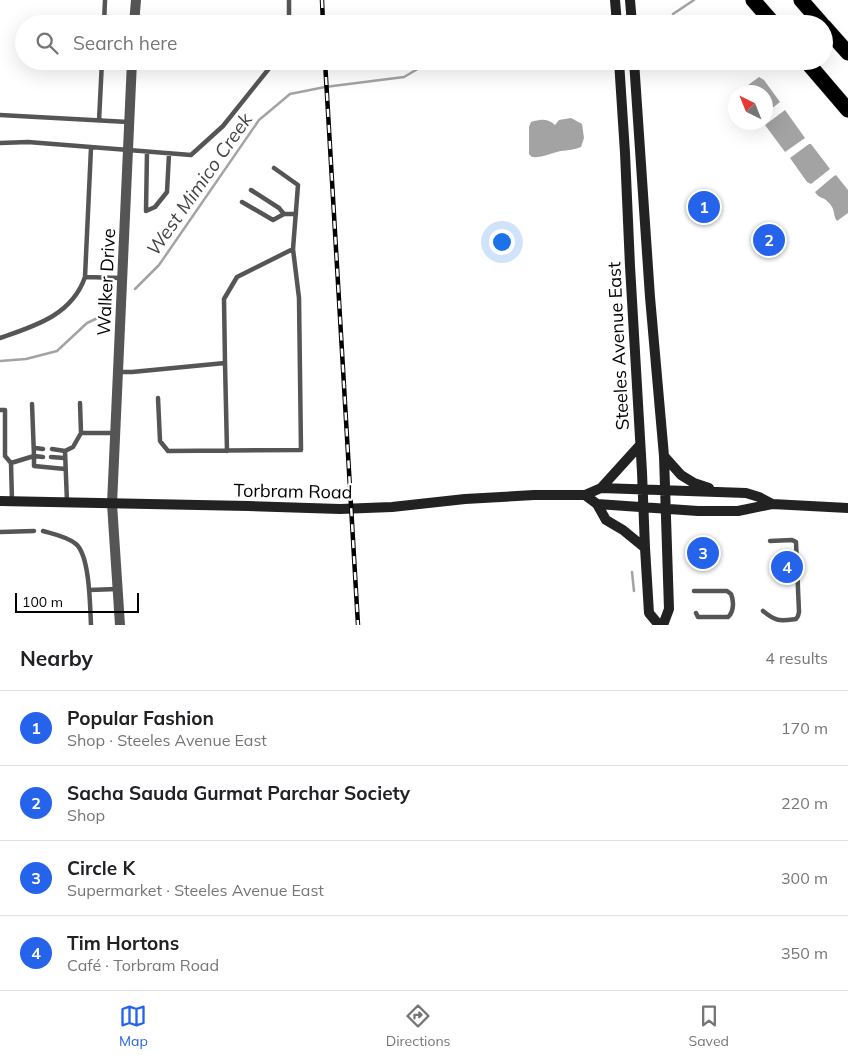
<!DOCTYPE html>
<meta charset="utf-8">
<style>
:root{--surface:#fff;--page:#f6f6f6;--text:#202124;--muted:#757577;--line:#e0e0e0;--accent:#2563eb}
body{margin:0;font-family:Mulish,sans-serif;background:var(--page);color:var(--text)}
.compass{position:absolute;left:728px;top:85px;width:45px;height:45px;border-radius:50%;background:var(--surface);box-shadow:0 5px 20px #0002;rotate:317deg}
.scale{position:absolute;left:15px;bottom:12px;width:124px;box-sizing:border-box;padding-left:5px;border:2px solid #000;border-top:0;font-size:14px;line-height:18px;white-space:nowrap;color:#000;-webkit-text-stroke:4px #fff;paint-order:stroke}
.you{position:absolute;left:501px;top:241px;width:18px;height:18px;margin:-12px;border:4px solid #fff;border-radius:50%;background:#1a73e8;box-shadow:0 0 0 8px #1a73e833}
.badge{display:grid;place-items:center;width:32px;height:32px;border-radius:50%;background:var(--accent);color:#fff;font-size:16px;font-weight:700}
.pin{position:absolute;translate:-50% -50%;border:2px solid #fff;box-shadow:0 1px 5px #0006}
.list{margin:0;padding:0;list-style:none}
h2{display:flex;justify-content:space-between;align-items:center;height:65px;margin:0;padding:0 20px;font-size:21px}
h2 small{font-size:16px;font-weight:400;color:var(--muted)}
.list li{display:grid;grid-template-columns:32px 1fr auto;gap:15px;align-items:center;box-sizing:border-box;height:75px;padding:0 20px;border-top:1px solid var(--line)}
.list b{display:block;font-size:19px;white-space:nowrap}
.list p{margin:0;font-size:16px;white-space:nowrap;color:var(--muted)}
.list em{font-size:16px;font-style:normal;color:var(--muted)}
.icon{flex:none;width:28px;height:28px;fill:none;stroke:currentColor;stroke-width:2;stroke-linecap:round;stroke-linejoin:round}
.map{position:relative;flex:none;width:848px;height:625px;overflow:hidden}
.search{position:absolute;background:var(--surface);box-shadow:0 5px 20px #0002;left:15px;right:15px;top:15px;height:55px;display:flex;align-items:center;gap:12px;box-sizing:border-box;padding:0 18px;border-radius:28px;color:var(--muted);font-size:19px}
.sheet{height:365px;background:var(--surface)}
nav{display:flex;justify-content:space-around;align-items:center;box-sizing:border-box;height:70px;border-top:1px solid var(--line);background:var(--surface);font-size:14px;color:var(--muted)}
nav a{display:grid;justify-items:center;gap:2px}
nav .on{color:var(--accent)}
.map>svg:first-child{display:block}
.water{fill:#a3a3a3}
.lines{fill:none;stroke-linecap:round;stroke-linejoin:round}
.stream{stroke:#a3a3a3;stroke-width:2.5}
.motorway-casing{stroke:#dbdbdb;stroke-width:16}
.service{stroke:#555;stroke-width:4.5}
.tertiary{stroke:#555;stroke-width:10}
.secondary{stroke:#222;stroke-width:10}
.motorway{stroke:#000;stroke-width:15}
.rail-casing{stroke:#000;stroke-width:4.5}
.rail{stroke:#fff;stroke-width:2.5;stroke-dasharray:8;stroke-linecap:butt}
.labels{text-anchor:middle;dominant-baseline:central;stroke-width:4.5;stroke-linejoin:round;paint-order:stroke}
.street-label{font-size:18px;fill:#000;stroke:#fff}
.water-label{font-size:19px;font-style:italic;fill:#444;stroke:#fff}
</style>
<div class="map">
<svg width="848" height="625" viewBox="0 0 848 625">
<rect width="100%" height="100%" fill="#fff"/>
<path class="water" d="M759 77 764 80 780 102 766 113V92H742L740 91Z
M785 110 805 138 785 152 765 125Z
M571 118 582 124 584 138 581 147C574 150 568 150 561 151 551 153 542 158 532 157L529 154V127L531 122C540 119 548 118 555 125L559 120Z
M809 144H811L830 169 811 184 807 182 790 158Z
M836 175 848 190V213L837 221C832 214 836 209 828 202 823 196 820 200 815 192L834 176Z"/>
<g class="lines">
<path class="stream" d="M673 14 694 0
M135 289 159 265 259 120 290 94 325 87 404 77 431 61
M0 361 26 359 57 351 87 323 104 315
M632 572 634 591"/>
<defs>
<path id="motorway" d="M753 0 774 24
M801 0 822 24
M824 26 848 53
M806 61 848 110"/>
</defs>
<use href="#motorway" class="motorway-casing"/>
<path class="service" d="M104 24 105 0
M289 24V0
M0 115 128 122
M99 121 102 61
M0 143 28 142 191 155 223 126 275 61
M147 152 146 211 155 207 167 192 169 154
M251 190 279 208 284 214
M242 202 273 220 284 214H296
M85 277 91 148
M0 338C35 326 72 315 85 277L121 278
M225 363 227 451
M118 372H132L225 363 224 299 237 277 293 249 298 185 274 168
M158 398 160 441 168 451 301 450 299 298 293 249
M80 403 81 433
M0 410H5V456L11 463 12 501
M35 448 43 449
M52 449 65 451
M43 457 34 456V466L65 469
M51 457 64 458
M11 463 34 456 32 404
M67 502 65 451 73 447 81 433H114
M43 531C54 534 68 537 76 544 90 556 90 607 91 625
M0 532 34 531
M89 590 117 589
M694 591H727L731 594C734 601 734 612 728 617H698L696 613
M763 611C776 622 780 621 796 619L798 616 799 612 796 542 792 540 770 541"/>
<path class="tertiary" d="M134 24 136 0
M120 625 112 504 132 61"/>
<path class="secondary" d="M615 0 617 24
M630 0 632 24
M619 61 625 153 630 266 642 472 645 548 649 613 659 625
M634 61 650 297 664 456 669 609 663 625
M664 456 681 475 694 483 709 488
M601 488 640 445
M585 495 597 504 698 511H738L772 504 848 508
M0 501 248 506 340 509 392 507 465 499 534 495H585L601 488 746 493 759 497 772 504
M597 504 606 520 623 530 645 548"/>
<use href="#motorway" class="motorway"/>
<defs>
<path id="rail" d="M322 0 323 24
M325 61 358 625"/>
</defs>
<use href="#rail" class="rail-casing"/>
<use href="#rail" class="rail"/>
</g>
<g class="labels">
<g class="street-label">
<text transform="translate(106 282) rotate(-87)">Walker Drive</text>
<text transform="translate(618 346) rotate(-93)">Steeles Avenue East</text>
<text transform="translate(293 491) rotate(1)">Torbram Road</text>
</g>
<g class="water-label">
<text transform="translate(199 184) rotate(-55)">West Mimico Creek</text>
</g>
</g>
</svg>
<svg class="compass" viewBox="-18 -18 36 36"><path d="M0-13l5 13h-10z" fill="#e53935"/><path d="M0 13l5-13h-10z" fill="#757577"/></svg>
<div class="scale">100 m</div>
<div class="you"></div>
<div class="pin badge" style="left:704px;top:207px">1</div>
<div class="pin badge" style="left:769px;top:240px">2</div>
<div class="pin badge" style="left:703px;top:553px">3</div>
<div class="pin badge" style="left:787px;top:567px">4</div>
<div class="search"><svg class="icon" aria-label="search" viewBox="0 0 24 24"><circle cx="10" cy="10" r="6"/><path d="M15 15l6 6"/></svg>Search here</div>
</div>
<section class="sheet">
<h2>Nearby<small>4 results</small></h2>
<ul class="list">
<li><span class="badge">1</span><div><b>Popular Fashion</b><p>Shop · Steeles Avenue East</p></div><em>170 m</em></li>
<li><span class="badge">2</span><div><b>Sacha Sauda Gurmat Parchar Society</b><p>Shop</p></div><em>220 m</em></li>
<li><span class="badge">3</span><div><b>Circle K</b><p>Supermarket · Steeles Avenue East</p></div><em>300 m</em></li>
<li><span class="badge">4</span><div><b>Tim Hortons</b><p>Café · Torbram Road</p></div><em>350 m</em></li>
</ul>
</section>
<nav>
<a class="on"><svg class="icon" aria-label="map" viewBox="0 0 24 24"><path d="M3 6l6-2 6 2 6-2v14l-6 2-6-2-6 2zM9 4v14M15 6v14"/></svg>Map</a>
<a><svg class="icon" aria-label="directions" viewBox="0 0 24 24"><path d="M12 3l9 9-9 9-9-9zM9 14v-3h6M13 9l2 2-2 2"/></svg>Directions</a>
<a><svg class="icon" aria-label="saved" viewBox="0 0 24 24"><path d="M7 4h10v16l-5-4-5 4z"/></svg>Saved</a>
</nav>
